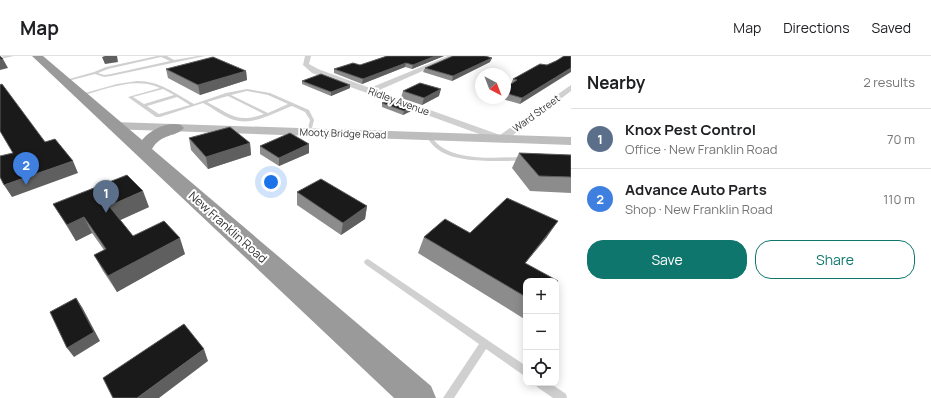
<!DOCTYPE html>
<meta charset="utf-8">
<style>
:root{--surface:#fff;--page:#f6f6f6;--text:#202124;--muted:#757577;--line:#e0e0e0;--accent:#0f766e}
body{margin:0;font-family:Manrope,sans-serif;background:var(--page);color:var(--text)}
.controls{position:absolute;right:12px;bottom:12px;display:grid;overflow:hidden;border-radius:8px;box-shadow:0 2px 10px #0003}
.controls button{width:36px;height:36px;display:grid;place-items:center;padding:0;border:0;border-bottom:1px solid var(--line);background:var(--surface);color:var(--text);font:20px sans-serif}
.compass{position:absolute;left:475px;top:12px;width:36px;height:36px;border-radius:50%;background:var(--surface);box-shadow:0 2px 10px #0003;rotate:138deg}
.you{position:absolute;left:271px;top:126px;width:14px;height:14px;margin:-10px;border:3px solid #fff;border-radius:50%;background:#1a73e8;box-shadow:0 0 0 6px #1a73e833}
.badge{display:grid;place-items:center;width:26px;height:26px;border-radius:50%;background:var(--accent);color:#fff;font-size:13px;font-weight:700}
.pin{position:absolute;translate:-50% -33px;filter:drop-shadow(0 1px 2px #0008)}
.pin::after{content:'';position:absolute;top:21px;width:14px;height:12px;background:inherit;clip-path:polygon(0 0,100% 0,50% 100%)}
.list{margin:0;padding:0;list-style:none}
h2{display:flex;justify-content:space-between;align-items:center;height:52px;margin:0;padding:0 16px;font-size:17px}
h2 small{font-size:13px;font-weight:400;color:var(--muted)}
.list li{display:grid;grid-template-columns:26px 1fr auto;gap:12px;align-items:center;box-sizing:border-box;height:60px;padding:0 16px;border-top:1px solid var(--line)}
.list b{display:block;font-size:15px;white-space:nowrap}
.list p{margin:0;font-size:13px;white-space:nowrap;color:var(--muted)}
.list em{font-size:13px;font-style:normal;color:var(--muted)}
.actions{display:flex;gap:8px;padding:12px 16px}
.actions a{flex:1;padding:9px 0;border:1px solid var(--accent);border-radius:16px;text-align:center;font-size:14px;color:var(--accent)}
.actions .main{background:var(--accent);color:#fff}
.icon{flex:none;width:22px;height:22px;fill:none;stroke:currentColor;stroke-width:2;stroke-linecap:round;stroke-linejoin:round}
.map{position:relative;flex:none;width:571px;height:342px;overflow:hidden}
header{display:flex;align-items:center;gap:24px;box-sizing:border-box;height:56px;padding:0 20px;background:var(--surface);border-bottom:1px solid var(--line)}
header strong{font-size:19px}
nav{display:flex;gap:22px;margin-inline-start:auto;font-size:14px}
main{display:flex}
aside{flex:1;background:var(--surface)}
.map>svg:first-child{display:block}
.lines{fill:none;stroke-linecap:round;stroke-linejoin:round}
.lane{fill:#d0d0d0;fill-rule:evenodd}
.street{fill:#d0d0d0;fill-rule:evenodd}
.secondary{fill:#bdbdbd;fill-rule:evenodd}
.highway{fill:#9a9a9a;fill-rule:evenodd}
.wall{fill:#8c8c8c}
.shaded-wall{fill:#5f5f5f}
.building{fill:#1a1a1a;stroke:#5f5f5f}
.labels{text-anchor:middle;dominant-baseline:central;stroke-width:4;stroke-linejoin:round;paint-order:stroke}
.far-street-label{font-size:10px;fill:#333;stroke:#fff}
.street-label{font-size:12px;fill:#333;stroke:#fff}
</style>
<header>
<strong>Map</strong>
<nav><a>Map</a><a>Directions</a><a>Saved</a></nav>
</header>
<main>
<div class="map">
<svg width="571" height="342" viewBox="0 0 571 342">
<rect width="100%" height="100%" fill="#fff"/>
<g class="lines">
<path class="lane" d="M6 0H14L0 3V1Z
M157 0H167L174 4 198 0H205L111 20 104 21 95 18 64 26 62 25 94 16 106 11ZM161 1 170 5 111 18 104 19 98 17 108 13Z
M137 25C160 25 174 37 194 48L226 37 247 33 270 37 309 54 314 64 311 76 309 77 307 76 310 64 305 56 292 50C273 57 252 71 231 63 221 59 213 52 203 47L160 61H156L128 41 160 32C134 20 105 34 80 40L78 39 117 28ZM163 33 174 39 144 48 133 41ZM247 35 268 39 288 48 268 57 231 39ZM228 40 264 58C237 68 230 58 207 46ZM177 41 190 49 159 58 147 50Z
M426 79H430C433 83 436 87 440 90 462 106 499 101 525 101L528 103 525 105C500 104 456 109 436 92 432 89 429 84 426 80Z
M368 203 526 310V321L486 293 454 342H443L479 288 365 208 364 206 365 204Z
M536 327H550L566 338 567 342H553L537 331Z"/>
<path class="street" d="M305 0H311L309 8 318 13 370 32 448 0H457L377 35 500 79 571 29V35L505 85 501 86 312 17 303 9Z"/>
<path class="secondary" d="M114 66 571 81V89L109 73 107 70 109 67Z"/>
<path class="highway" d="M32 0H43L142 84C150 74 168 65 181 69L184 72C177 81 161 77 152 93L431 330 436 342H394Z"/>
</g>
<path class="wall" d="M444 0 412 13 405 11 362 28 334 17V13L360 9Z
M556 5 520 48 499 42H505V32L511 28 513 23Z
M490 6 452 25 423 16 425 12Z
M166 13 246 15 247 24 200 39 168 22Z
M302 25 350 29V32L331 40 302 28Z
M403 35 439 40 422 49 401 42Z
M382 47 411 55 403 59 382 51Z
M189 82 250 87 251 99 208 113 191 94Z
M309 88V97L279 110 260 98V90Z
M519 97 571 99V137L530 135 512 112Z
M297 136 367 150 365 163 341 179 297 149Z
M53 148 149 151 120 164 133 180 185 198 117 236 103 215 94 199 104 194 92 177 76 185Z
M470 177 547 181 525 207 526 264 418 197 424 181Z"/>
<path class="shaded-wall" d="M105 0H117L118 6 105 8 102 1Z
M435 0H444L412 13 413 9Z
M492 2 490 6 452 25 453 20Z
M3 3 8 12 0 14V4Z
M406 7 405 11 362 28 363 23Z
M571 12V16L520 48 522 42Z
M246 15 247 24 200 39 198 29Z
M350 29V32L331 40V36Z
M441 33 439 40 422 49 424 42Z
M412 51 411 55 403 59 404 55Z
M250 87 251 99 208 113 206 101Z
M309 88V97L279 110V102Z
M73 105 78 117 12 141 4 129Z
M143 135 149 151 116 166 109 150Z
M367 150 365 163 341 179 343 167Z
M84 161 92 177 76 185 67 169Z
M558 165 547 181 513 222 525 207Z
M180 182 185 198 117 236 108 220Z
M76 242 82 251 100 285 74 301 67 292Z
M204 293 208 305 159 342H137Z"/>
<path class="building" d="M0 0 3 3 0 4Z
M387 0H435L413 9 406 7 363 23 334 13 353 7 360 9Z
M453 0H485L492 2 453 20 425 12Z
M564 0H571V12L522 42 505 37V32L517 24 513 23 540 8 547 9 556 5Z
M213 1 246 15 198 29 166 13Z
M321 18 350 29 331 36 302 25Z
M420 27 441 33 424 42 403 35Z
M0 28V29L2 28 45 86 55 83 73 105 4 129 0 121V100L13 97 0 75Z
M391 43 412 51 404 55 382 47Z
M230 71 250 87 206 101 189 82Z
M290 77 309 88 279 102 260 90Z
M519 97 571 99V121L539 120Z
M127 119 143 135 109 150 133 180 164 165 180 182 108 220 94 199 106 193 84 161 67 169 53 148Z
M321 123 367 150 343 167 297 136Z
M507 142 558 165 525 207 558 225 556 227V225H526V241L424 181 445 163 470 177Z
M76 242 94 276 67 292 50 256Z
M184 268 204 293 137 342H113L103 322Z"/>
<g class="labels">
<g class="far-street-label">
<text transform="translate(399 45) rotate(20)">Ridley Avenue</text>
<text transform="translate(536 57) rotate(-36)">Ward Street</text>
<text transform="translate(343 77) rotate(2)">Mooty Bridge Road</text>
</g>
<g class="street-label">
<text transform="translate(228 171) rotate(42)">New Franklin Road</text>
</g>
</g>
</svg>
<div class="controls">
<button>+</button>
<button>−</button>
<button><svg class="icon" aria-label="locate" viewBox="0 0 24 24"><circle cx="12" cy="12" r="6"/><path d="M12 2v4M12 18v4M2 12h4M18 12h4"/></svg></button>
</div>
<svg class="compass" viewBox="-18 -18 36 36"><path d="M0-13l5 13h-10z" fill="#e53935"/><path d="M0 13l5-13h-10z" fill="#757577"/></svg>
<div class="you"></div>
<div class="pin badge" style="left:106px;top:157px;background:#5c6f8a">1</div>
<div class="pin badge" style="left:26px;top:129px;background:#3f7fe0">2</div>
</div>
<aside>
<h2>Nearby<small>2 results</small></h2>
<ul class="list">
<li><span class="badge" style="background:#5c6f8a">1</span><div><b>Knox Pest Control</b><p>Office · New Franklin Road</p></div><em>70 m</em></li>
<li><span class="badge" style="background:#3f7fe0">2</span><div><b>Advance Auto Parts</b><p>Shop · New Franklin Road</p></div><em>110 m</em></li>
</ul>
<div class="actions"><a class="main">Save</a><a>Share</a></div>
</aside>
</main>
